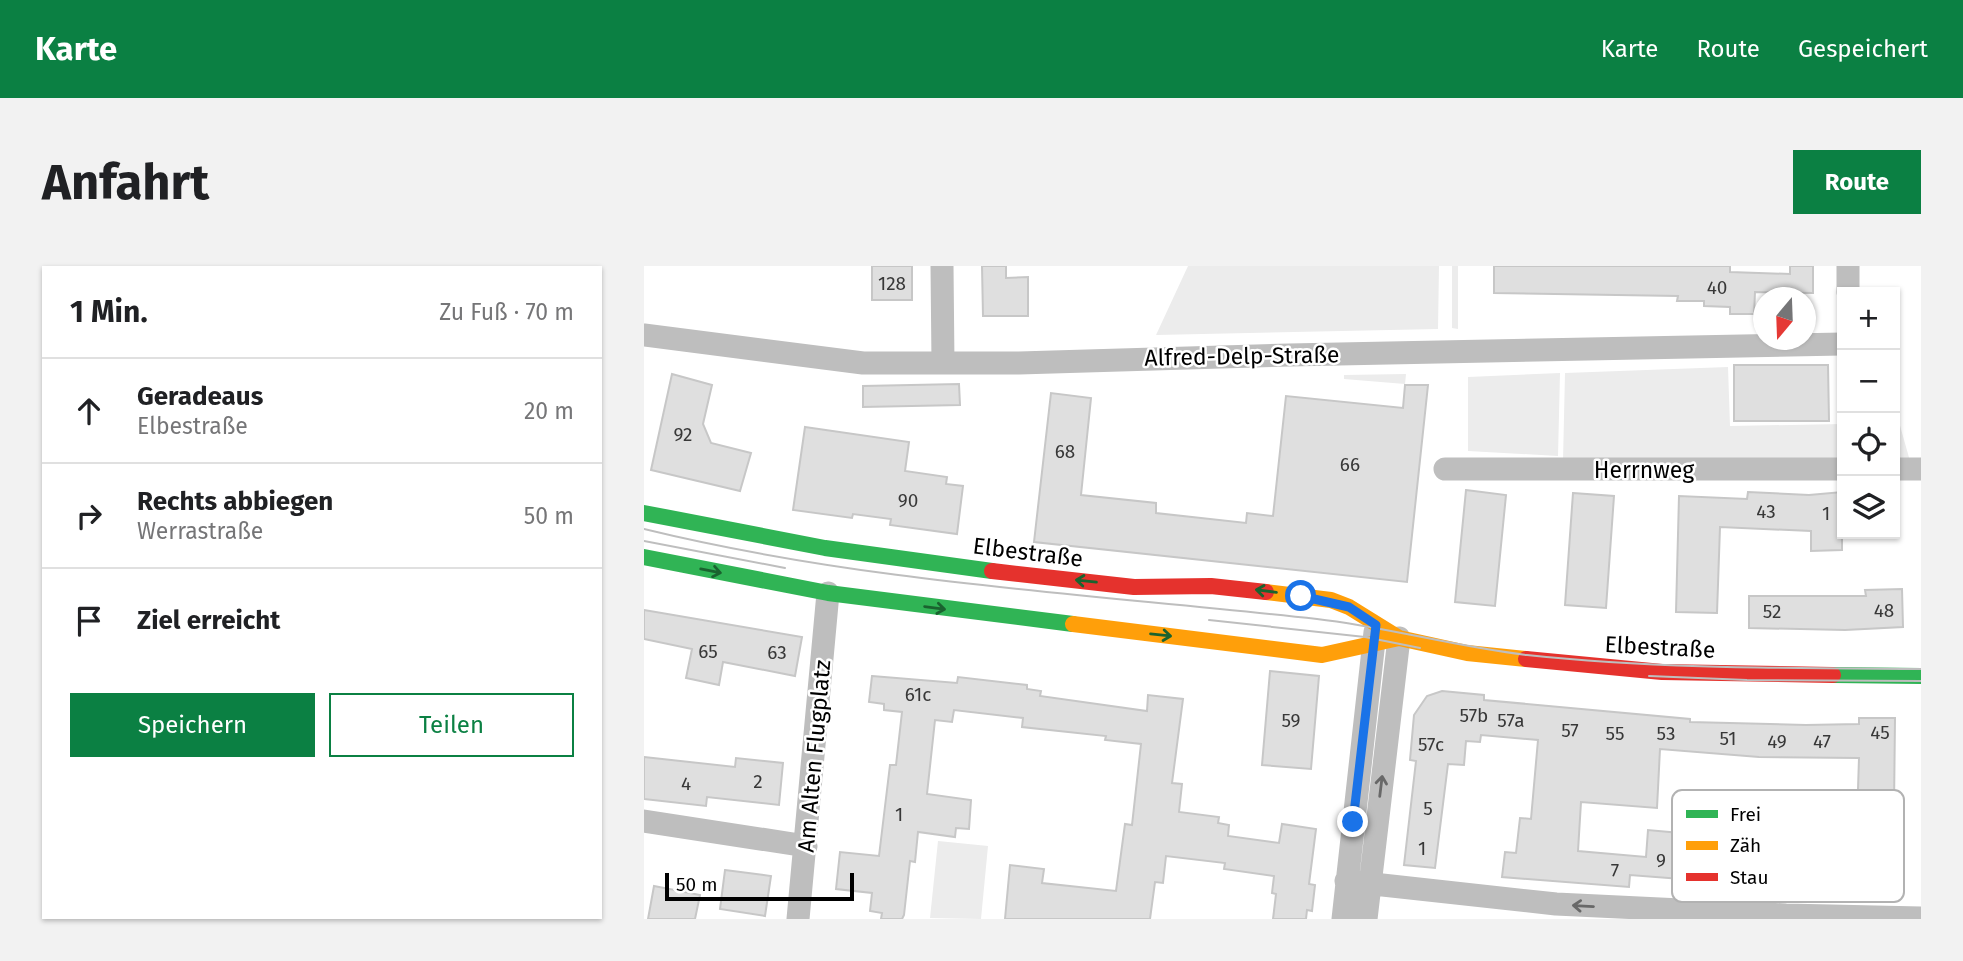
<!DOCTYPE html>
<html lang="de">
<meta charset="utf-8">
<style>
:root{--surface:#fff;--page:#f2f2f2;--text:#202124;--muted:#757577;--line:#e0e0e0;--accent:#0b8043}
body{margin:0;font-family:"Fira Sans",sans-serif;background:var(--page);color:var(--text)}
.controls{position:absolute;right:21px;top:21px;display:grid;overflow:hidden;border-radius:0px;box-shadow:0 2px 5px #0004}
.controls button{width:63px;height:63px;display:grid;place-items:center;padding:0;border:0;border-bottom:2px solid var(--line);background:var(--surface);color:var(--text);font:35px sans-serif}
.compass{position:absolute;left:1109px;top:21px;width:63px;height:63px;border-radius:50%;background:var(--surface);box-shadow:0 2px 5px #0004;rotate:199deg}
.scale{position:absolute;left:21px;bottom:18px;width:189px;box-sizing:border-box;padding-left:7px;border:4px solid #000;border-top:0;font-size:19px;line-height:24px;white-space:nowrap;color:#000;-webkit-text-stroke:5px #fff;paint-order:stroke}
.stop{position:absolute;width:21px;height:21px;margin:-16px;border:5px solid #1a73e8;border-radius:50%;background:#fff}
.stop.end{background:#1a73e8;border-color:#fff;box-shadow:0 2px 7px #0008}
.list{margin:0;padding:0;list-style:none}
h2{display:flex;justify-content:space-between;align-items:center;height:91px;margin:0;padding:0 28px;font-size:30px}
h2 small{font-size:23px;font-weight:400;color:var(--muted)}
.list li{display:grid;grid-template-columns:46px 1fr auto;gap:21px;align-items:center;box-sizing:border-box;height:105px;padding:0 28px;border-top:2px solid var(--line)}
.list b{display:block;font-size:26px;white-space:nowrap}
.list p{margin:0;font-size:23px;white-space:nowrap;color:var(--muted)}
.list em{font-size:23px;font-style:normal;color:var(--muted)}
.actions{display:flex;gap:14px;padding:21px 28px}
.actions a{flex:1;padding:16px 0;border:2px solid var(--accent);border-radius:0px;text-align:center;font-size:24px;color:var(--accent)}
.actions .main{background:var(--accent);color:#fff}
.icon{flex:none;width:38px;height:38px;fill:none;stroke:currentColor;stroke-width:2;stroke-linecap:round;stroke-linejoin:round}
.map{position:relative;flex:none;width:1277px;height:653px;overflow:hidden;border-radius:0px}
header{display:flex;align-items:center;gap:42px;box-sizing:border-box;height:98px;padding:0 35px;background:var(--accent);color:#fff}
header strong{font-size:33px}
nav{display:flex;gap:38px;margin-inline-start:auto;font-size:24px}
.intro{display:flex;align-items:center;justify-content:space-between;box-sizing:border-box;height:168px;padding:0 42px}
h1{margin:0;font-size:49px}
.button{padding:18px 32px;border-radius:0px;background:var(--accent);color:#fff;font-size:24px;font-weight:700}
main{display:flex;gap:42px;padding:0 42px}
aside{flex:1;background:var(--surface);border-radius:0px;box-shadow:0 2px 5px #0004}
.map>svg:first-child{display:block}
.green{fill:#ececec}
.building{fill:#dfdfdf;stroke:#c7c7c7;stroke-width:2}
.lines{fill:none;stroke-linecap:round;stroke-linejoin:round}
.street{stroke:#bebebe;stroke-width:23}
.fast{stroke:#30b455;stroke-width:16}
.slow{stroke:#ff9f0a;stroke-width:16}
.jam{stroke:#e5322d;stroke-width:16}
.tram{stroke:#bebebe;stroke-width:2}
.oneway{stroke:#1a632f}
.oneway2{stroke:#686868}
.route{stroke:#1a73e8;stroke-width:9}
.labels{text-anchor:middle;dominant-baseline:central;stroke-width:5;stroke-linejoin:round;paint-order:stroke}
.number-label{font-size:19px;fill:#383838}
.street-label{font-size:23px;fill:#000;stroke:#fff}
.key{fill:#fff;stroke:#b2b2b2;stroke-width:2}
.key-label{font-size:19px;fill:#000}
</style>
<header>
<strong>Karte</strong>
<nav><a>Karte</a><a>Route</a><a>Gespeichert</a></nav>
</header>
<div class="intro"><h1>Anfahrt</h1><a class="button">Route</a></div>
<main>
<aside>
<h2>1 Min.<small>Zu Fuß · 70 m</small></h2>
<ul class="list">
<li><svg class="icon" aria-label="ahead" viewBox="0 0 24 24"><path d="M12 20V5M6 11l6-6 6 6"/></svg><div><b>Geradeaus</b><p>Elbestraße</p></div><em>20 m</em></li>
<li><svg class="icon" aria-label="right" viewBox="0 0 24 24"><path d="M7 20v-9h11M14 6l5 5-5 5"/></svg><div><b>Rechts abbiegen</b><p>Werrastraße</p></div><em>50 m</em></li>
<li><svg class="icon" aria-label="arrive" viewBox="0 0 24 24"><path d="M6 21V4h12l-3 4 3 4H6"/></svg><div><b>Ziel erreicht</b></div></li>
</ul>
<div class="actions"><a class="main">Speichern</a><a>Teilen</a></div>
</aside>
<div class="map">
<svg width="1277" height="653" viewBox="0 0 1277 653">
<rect width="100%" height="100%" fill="#fff"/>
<path class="green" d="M544 0H795L794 63 512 69Z
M808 0H814V63L808 62Z
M1084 101 1086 160 1198 158V195H919L921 107Z
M916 107 914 190 824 185V111Z
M762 108 761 118 700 113V109Z
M1251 156H1255L1266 195H1251Z
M294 575 344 580 337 653 286 652Z"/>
<path class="building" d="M228 0H268V34H228Z
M338 0H362V12L384 11V50H339Z
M850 0H1086V6L1146 8V0H1169V27L1111 26 1110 48H1086V41L1060 40V35H1033L1034 30 850 27Z
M1090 99H1184L1185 155H1090Z
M28 108 68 119 59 158 67 177 107 187 96 225 7 204Z
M315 118 316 139 219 141V120Z
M761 119H784L763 316 390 276 407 127 447 132 437 229 512 237V247L602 257 603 247 629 250 642 130 759 142Z
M161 161 265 176 261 205 303 211 302 218 319 220 313 268 246 259 247 253 209 248 208 252 149 244Z
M822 224 862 229 851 340 811 336Z
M1104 226 1165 229 1198 226V284L1167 285V265L1076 261 1073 347 1032 346 1035 230 1103 233Z
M929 227 970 230 962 342 921 339Z
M1258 323 1259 361 1201 364 1105 362V330H1222L1221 324Z
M0 344 158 371 151 410 79 396 75 419 42 412 48 383 0 373Z
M626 405 675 410 667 503 618 499Z
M228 410 313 417 314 411 383 419V423L397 425 396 430 503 445 504 429 539 433 528 517 538 518 535 546 575 551 574 557 585 559 584 570 635 577 638 558 672 563 665 618 671 619 668 645 663 644 662 653H629L632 628 628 627 630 610 580 603 581 597 522 590 519 617 511 616 506 653H361L366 599 400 603 398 617 472 625 481 558 488 559 497 478 461 474 462 470 378 461 379 452 310 444 308 456 291 454 283 528 327 534 325 563 312 562 311 571 274 566 271 596 266 595 260 649 258 653H237L238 647 226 645 228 627 192 623 196 586 235 590 246 499H252L258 446 240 444V438L225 436Z
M798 425 840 429V434L1046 453V456L1162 459 1215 458V452H1251L1249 631 1203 630V598H1216L1218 554H1213L1215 492 1115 491 1016 483 1013 542 937 536 934 585 1002 591 1004 564 1036 567 1034 584 1110 585 1111 551 1133 552 1131 587H1140L1139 601H1153L1152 629 1063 626V615L986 609 985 621 858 611 861 586 872 587 876 552 887 553 894 474 837 469 836 476 822 475 820 499 804 498 791 602 760 599 772 495 766 494 770 449 783 430Z
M0 491 91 501 92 492 139 497 135 539 63 531 62 540 0 533Z
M81 604 127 610 121 650 76 643Z
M10 620 56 629 51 653H4Z"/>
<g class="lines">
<path class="street" d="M298 0 299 97
M1204 0V26
M0 69 219 97H375L645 89 1198 78
M801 203H1198
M1251 203H1277
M0 555 162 580
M702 615 912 638 1142 649 1277 652
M154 653 184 327
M699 653 731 366
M722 653 755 372"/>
<path class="fast" d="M0 247 181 282 348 305
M0 291 184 327 429 358
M1189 409 1277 410"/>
<path class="slow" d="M622 326 687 334 705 341 755 372 823 387 882 393
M429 358 678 389 755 372"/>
<path class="jam" d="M348 305 490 321 567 320 622 326
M882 393 1018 406 1189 409"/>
<path class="tram" d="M0 263C221 317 448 328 673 353 743 361 812 381 883 389 1014 403 1145 402 1277 403
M0 275 141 302
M565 354 721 371 776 382
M1005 410 1103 414 1277 415"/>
</g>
<defs><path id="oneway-shaft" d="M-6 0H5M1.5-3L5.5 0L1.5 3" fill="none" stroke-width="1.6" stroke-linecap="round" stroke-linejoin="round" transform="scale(1.75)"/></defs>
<g class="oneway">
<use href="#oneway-shaft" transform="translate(67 305) rotate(11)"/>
<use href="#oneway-shaft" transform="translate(442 315) rotate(-174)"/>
<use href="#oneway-shaft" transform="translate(622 325) rotate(-173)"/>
<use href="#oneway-shaft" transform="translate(291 342) rotate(8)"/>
<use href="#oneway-shaft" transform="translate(517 369) rotate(6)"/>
</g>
<g class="oneway2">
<use href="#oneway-shaft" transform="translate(737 520) rotate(-83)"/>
<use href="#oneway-shaft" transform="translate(939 640) rotate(-177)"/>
</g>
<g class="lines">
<path class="route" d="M657 330 705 341 732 359 709 556"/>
</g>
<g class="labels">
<g class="number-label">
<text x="248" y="17">128</text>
<text x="1073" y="21">40</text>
<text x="39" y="168">92</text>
<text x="421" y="185">68</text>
<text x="706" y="198">66</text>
<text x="264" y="234">90</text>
<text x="1122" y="245">43</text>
<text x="1182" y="247">1</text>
<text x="1240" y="344">48</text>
<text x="1128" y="345">52</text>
<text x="64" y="385">65</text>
<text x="133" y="386">63</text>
<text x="274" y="428">61c</text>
<text x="830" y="449">57b</text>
<text x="647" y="454">59</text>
<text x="867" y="454">57a</text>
<text x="926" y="464">57</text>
<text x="1236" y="466">45</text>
<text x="971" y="467">55</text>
<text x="1022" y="467">53</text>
<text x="1084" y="472">51</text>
<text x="1133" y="475">49</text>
<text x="1178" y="475">47</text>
<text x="787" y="478">57c</text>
<text x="114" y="515">2</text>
<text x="42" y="517">4</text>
<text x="784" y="542">5</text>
<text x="255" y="548">1</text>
<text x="778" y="582">1</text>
<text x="1017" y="594">9</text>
<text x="971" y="604">7</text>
</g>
<g class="street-label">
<text transform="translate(598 90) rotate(-1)">Alfred-Delp-Straße</text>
<text x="1000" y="204">Herrnweg</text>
<text transform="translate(384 286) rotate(7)">Elbestraße</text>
<text transform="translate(1016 381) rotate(3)">Elbestraße</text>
<text transform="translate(170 490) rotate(-85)">Am Alten Flugplatz</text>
</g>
</g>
<rect x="1028" y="524" width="232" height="112" rx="10" class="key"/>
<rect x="1042" y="544" width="32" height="8" fill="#30b455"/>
<rect x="1042" y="575" width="32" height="9" fill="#ff9f0a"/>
<rect x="1042" y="607" width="32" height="8" fill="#e5322d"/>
<g class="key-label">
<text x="1086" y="555">Frei</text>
<text x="1086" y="586">Zäh</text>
<text x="1086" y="618">Stau</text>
</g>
</svg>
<div class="controls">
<button>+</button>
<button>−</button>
<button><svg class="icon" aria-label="locate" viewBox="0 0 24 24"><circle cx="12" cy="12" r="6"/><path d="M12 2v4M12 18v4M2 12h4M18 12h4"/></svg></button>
<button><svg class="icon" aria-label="layers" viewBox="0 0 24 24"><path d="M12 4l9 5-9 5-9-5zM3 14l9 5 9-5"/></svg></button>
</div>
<svg class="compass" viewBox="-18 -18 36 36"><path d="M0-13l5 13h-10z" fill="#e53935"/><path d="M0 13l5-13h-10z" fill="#757577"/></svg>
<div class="scale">50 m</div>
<div class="stop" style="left:657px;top:330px"></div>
<div class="stop end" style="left:709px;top:556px"></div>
</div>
</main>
